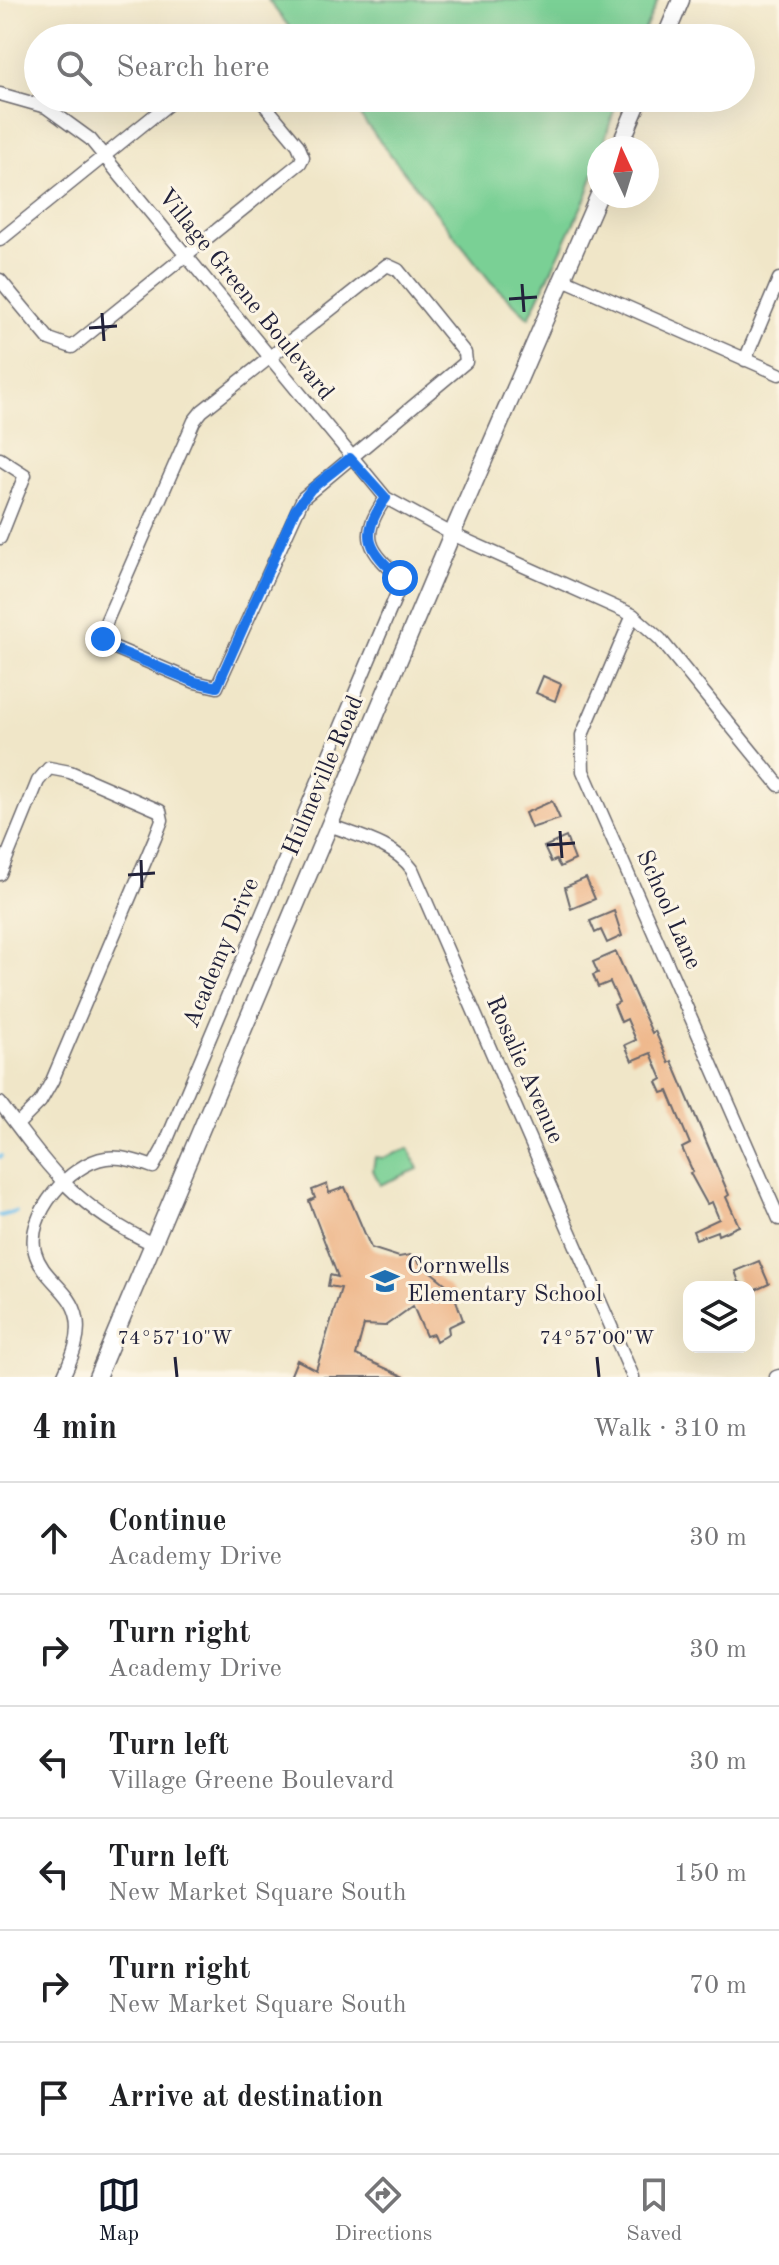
<!DOCTYPE html>
<meta charset="utf-8">
<style>
:root{--surface:#fff;--page:#f6f6f6;--text:#202124;--muted:#757577;--line:#e0e0e0;--accent:#111827}
body{margin:0;font-family:"Old Standard TT",serif;background:var(--page);color:var(--text)}
.controls{position:absolute;right:24px;bottom:24px;display:grid;overflow:hidden;border-radius:16px;box-shadow:0 8px 32px #0002}
.controls button{width:72px;height:72px;display:grid;place-items:center;padding:0;border:0;border-bottom:2px solid var(--line);background:var(--surface);color:var(--text);font:40px sans-serif}
.compass{position:absolute;left:587px;top:136px;width:72px;height:72px;border-radius:50%;background:var(--surface);box-shadow:0 8px 32px #0002;rotate:356deg}
.stop{position:absolute;width:24px;height:24px;margin:-18px;border:6px solid #1a73e8;border-radius:50%;background:#fff}
.stop.end{background:#1a73e8;border-color:#fff;box-shadow:0 2px 8px #0008}
.list{margin:0;padding:0;list-style:none}
h2{display:flex;justify-content:space-between;align-items:center;height:104px;margin:0;padding:0 32px;font-size:34px}
h2 small{font-size:26px;font-weight:400;color:var(--muted)}
.list li{display:grid;grid-template-columns:52px 1fr auto;gap:24px;align-items:center;box-sizing:border-box;height:112px;padding:0 32px;border-top:2px solid var(--line)}
.list b{display:block;font-size:30px;white-space:nowrap}
.list p{margin:0;font-size:26px;white-space:nowrap;color:var(--muted)}
.list em{font-size:26px;font-style:normal;color:var(--muted)}
.icon{flex:none;width:44px;height:44px;fill:none;stroke:currentColor;stroke-width:2;stroke-linecap:round;stroke-linejoin:round}
.map{position:relative;flex:none;width:779px;height:1377px;overflow:hidden}
.search{position:absolute;background:var(--surface);box-shadow:0 8px 32px #0002;left:24px;right:24px;top:24px;height:88px;display:flex;align-items:center;gap:20px;box-sizing:border-box;padding:0 28px;border-radius:44px;color:var(--muted);font-size:30px}
.sheet{height:776px;background:var(--surface)}
nav{display:flex;justify-content:space-around;align-items:center;box-sizing:border-box;height:112px;border-top:2px solid var(--line);background:var(--surface);font-size:22px;color:var(--muted)}
nav a{display:grid;justify-items:center;gap:4px}
nav .on{color:var(--accent)}
.map>svg:first-child{display:block}
.green{fill:#7ad095;stroke:#4e7968;stroke-width:2}
.lines{fill:none;stroke-linecap:round;stroke-linejoin:round}
.stream{stroke:#73c1ed;stroke-width:4}
.building{fill:#eeb689}
.minor-casing{stroke:#6a676c;stroke-width:15}
.secondary-casing{stroke:#6a676c;stroke-width:19}
.minor{stroke:#fff;stroke-width:12}
.secondary{stroke:#fff;stroke-width:16}
.route{stroke:#1a73e8;stroke-width:10}
.ticks{fill:none;stroke:#22223b;stroke-width:3}
.labels{text-anchor:middle;dominant-baseline:central;stroke-width:6;stroke-linejoin:round;paint-order:stroke}
.street-label{font-size:24px;fill:#22223b;stroke:#fcf5e5}
.poi-label{font-size:24px;fill:#22223b;stroke:#fcf5e5;text-anchor:start}
.ticks-label{font-size:20px;text-anchor:middle;fill:#22223b;stroke:#fcf5e5;stroke-width:6;stroke-linejoin:round;paint-order:stroke}
</style>
<div class="map">
<svg width="779" height="1377" viewBox="0 0 779 1377">
<rect width="100%" height="100%" fill="#fcf5e5"/>
<filter id="ink" filterUnits="userSpaceOnUse"><feTurbulence type="fractalNoise" baseFrequency=".0125" numOctaves="2"/><feDisplacementMap in="SourceGraphic" scale="16" xChannelSelector="R" yChannelSelector="G"/><feConvolveMatrix kernelMatrix="1 2 1 2 8 2 1 2 1" color-interpolation-filters="sRGB"/></filter>
<filter id="wash" filterUnits="userSpaceOnUse"><feTurbulence type="fractalNoise" baseFrequency=".006" numOctaves="4" result="noise"/><feDisplacementMap in="SourceGraphic" scale="32" xChannelSelector="R" yChannelSelector="G"/><feGaussianBlur stdDeviation="1.8" result="paint"/><feColorMatrix in="noise" values="0 0 0 0 0 0 0 0 0 0 0 0 0 0 0 0 0 1.4 0 .05"/><feComposite in="paint" operator="in"/></filter>
<g filter="url(#wash)">
<rect width="100%" height="100%" fill="#f0e6c8"/>
<path class="green" d="M268 0H658L641 38H298Z
M346 98H618L587 195 529 318 491 282Z
M409 1148 418 1169 380 1185 373 1170 375 1157 384 1158Z"/>
<g class="lines">
<path class="stream" d="M0 1157 1 1156
M0 1216 16 1212"/>
</g>
<g id="blocks">
<path class="building" d="M543 676 561 684 555 701 536 693Z
M552 801 560 819 531 828 525 813Z
M566 837 575 860 560 867 556 860 551 862 544 847Z
M586 878 595 899 571 909 565 887Z
M614 911 622 936 607 943 601 930 595 933 590 921Z
M616 952 652 1033 655 1031 669 1063 672 1061 729 1195 726 1197 739 1226 718 1235 717 1231 696 1239 693 1231 719 1219 712 1202 707 1204 690 1173 693 1172 682 1148 690 1144 668 1091 662 1093 657 1082 662 1079 651 1053 632 1061 625 1045 636 1040 627 1019 621 1022 614 1005 619 1002 610 982 598 987 593 975 598 973 593 962Z
M327 1184 329 1193 345 1187 371 1248 399 1257 410 1255 452 1289 463 1320 448 1327 449 1333 436 1341 433 1334 426 1336 413 1306 385 1326 364 1325 356 1355 405 1377H290L297 1360 316 1370 341 1288 328 1286 330 1275 338 1277 309 1201 315 1198 312 1190Z
M759 1261 769 1284 749 1293V1287L739 1282 735 1271Z"/>
</g>
</g>
<g filter="url(#ink)">
<use href="#blocks" fill-opacity="0" stroke="#6a676c" stroke-width="2"/>
<g class="lines">
<defs>
<path id="minor" d="M0 94 46 107 90 139 386 498 452 534 633 615 660 639 779 785
M0 240 176 98
M387 265 398 270 465 353 466 362 303 498 217 687 195 682 106 644 103 633 107 620 194 421 202 411Z
M563 279 779 374
M0 280 49 339 72 347 300 163 303 157 298 145 259 98
M745 360 779 279
M0 459 25 475 0 538
M633 615 582 735 583 771 779 1219
M329 825C357 836 394 844 412 869L633 1377
M0 874 38 781 49 768 70 772 160 811 162 820 155 838 52 1081 40 1102 17 1125
M0 1103C49 1168 75 1207 151 1243
M63 1377C71 1359 81 1339 77 1318 72 1290 42 1279 35 1252 25 1216 70 1163 106 1158 122 1156 139 1162 153 1167L163 1149 398 591 400 578C369 550 358 537 386 498
M776 1377 779 1376"/>
<path id="secondary" d="M665 38 681 0
M619 148 640 98
M97 1377 452 534 599 195"/>
</defs>
<use href="#minor" class="minor-casing"/>
<use href="#secondary" class="secondary-casing"/>
<use href="#minor" class="minor"/>
<use href="#secondary" class="secondary"/>
</g>
</g>
<g class="lines" filter="url(#ink)">
<path class="route" d="M103 639 112 648 195 682 217 687 295 510 311 489 350 458 386 498C358 536 369 550 400 578"/>
</g>
<path class="ticks" d="M522 284 524 312M509 299 537 297M102 313 104 341M89 328 117 326M560 831 562 858M547 845 575 843M141 860 142 888M128 875 155 873M175 1357 177 1377M597 1357 599 1377"/>
<defs>
<symbol id="school-bare" viewBox="-9 -9 18 18"><path d="M0-5L7-2L0 1L-7-2ZM-4 1L0 2.5L4 1V4Q0 6-4 4Z" fill="#1f6fb2" stroke="#fcf5e5" stroke-width="2.5" paint-order="stroke"/></symbol>
</defs>
<g fill-rule="evenodd">
<use href="#school-bare" x="365" y="1261" width="40" height="40"/>
</g>
<g class="labels">
<g class="street-label">
<text transform="translate(245 295) rotate(51)">Village Greene Boulevard</text>
<text transform="translate(324 776) rotate(-67)">Hulmeville Road</text>
<text transform="translate(668 910) rotate(66)">School Lane</text>
<text transform="translate(222 953) rotate(-67)">Academy Drive</text>
<text transform="translate(524 1070) rotate(66)">Rosalie Avenue</text>
</g>
<g class="poi-label">
<text x="407" y="1267">Cornwells<tspan x="407" dy="28">Elementary School</tspan></text>
</g>
</g>
<g class="ticks-label">
<text x="175" y="1344">74°57'10"W</text>
<text x="597" y="1344">74°57'00"W</text>
</g>
</svg>
<div class="controls">
<button><svg class="icon" aria-label="layers" viewBox="0 0 24 24"><path d="M12 4l9 5-9 5-9-5zM3 14l9 5 9-5"/></svg></button>
</div>
<svg class="compass" viewBox="-18 -18 36 36"><path d="M0-13l5 13h-10z" fill="#e53935"/><path d="M0 13l5-13h-10z" fill="#757577"/></svg>
<div class="stop" style="left:400px;top:578px"></div>
<div class="stop end" style="left:103px;top:639px"></div>
<div class="search"><svg class="icon" aria-label="search" viewBox="0 0 24 24"><circle cx="10" cy="10" r="6"/><path d="M15 15l6 6"/></svg>Search here</div>
</div>
<section class="sheet">
<h2>4 min<small>Walk · 310 m</small></h2>
<ul class="list">
<li><svg class="icon" aria-label="ahead" viewBox="0 0 24 24"><path d="M12 20V5M6 11l6-6 6 6"/></svg><div><b>Continue</b><p>Academy Drive</p></div><em>30 m</em></li>
<li><svg class="icon" aria-label="right" viewBox="0 0 24 24"><path d="M7 20v-9h11M14 6l5 5-5 5"/></svg><div><b>Turn right</b><p>Academy Drive</p></div><em>30 m</em></li>
<li><svg class="icon" aria-label="left" viewBox="0 0 24 24"><path d="M17 20v-9H6M10 6l-5 5 5 5"/></svg><div><b>Turn left</b><p>Village Greene Boulevard</p></div><em>30 m</em></li>
<li><svg class="icon" aria-label="left" viewBox="0 0 24 24"><path d="M17 20v-9H6M10 6l-5 5 5 5"/></svg><div><b>Turn left</b><p>New Market Square South</p></div><em>150 m</em></li>
<li><svg class="icon" aria-label="right" viewBox="0 0 24 24"><path d="M7 20v-9h11M14 6l5 5-5 5"/></svg><div><b>Turn right</b><p>New Market Square South</p></div><em>70 m</em></li>
<li><svg class="icon" aria-label="arrive" viewBox="0 0 24 24"><path d="M6 21V4h12l-3 4 3 4H6"/></svg><div><b>Arrive at destination</b></div></li>
</ul>
</section>
<nav>
<a class="on"><svg class="icon" aria-label="map" viewBox="0 0 24 24"><path d="M3 6l6-2 6 2 6-2v14l-6 2-6-2-6 2zM9 4v14M15 6v14"/></svg>Map</a>
<a><svg class="icon" aria-label="directions" viewBox="0 0 24 24"><path d="M12 3l9 9-9 9-9-9zM9 14v-3h6M13 9l2 2-2 2"/></svg>Directions</a>
<a><svg class="icon" aria-label="saved" viewBox="0 0 24 24"><path d="M7 4h10v16l-5-4-5 4z"/></svg>Saved</a>
</nav>
